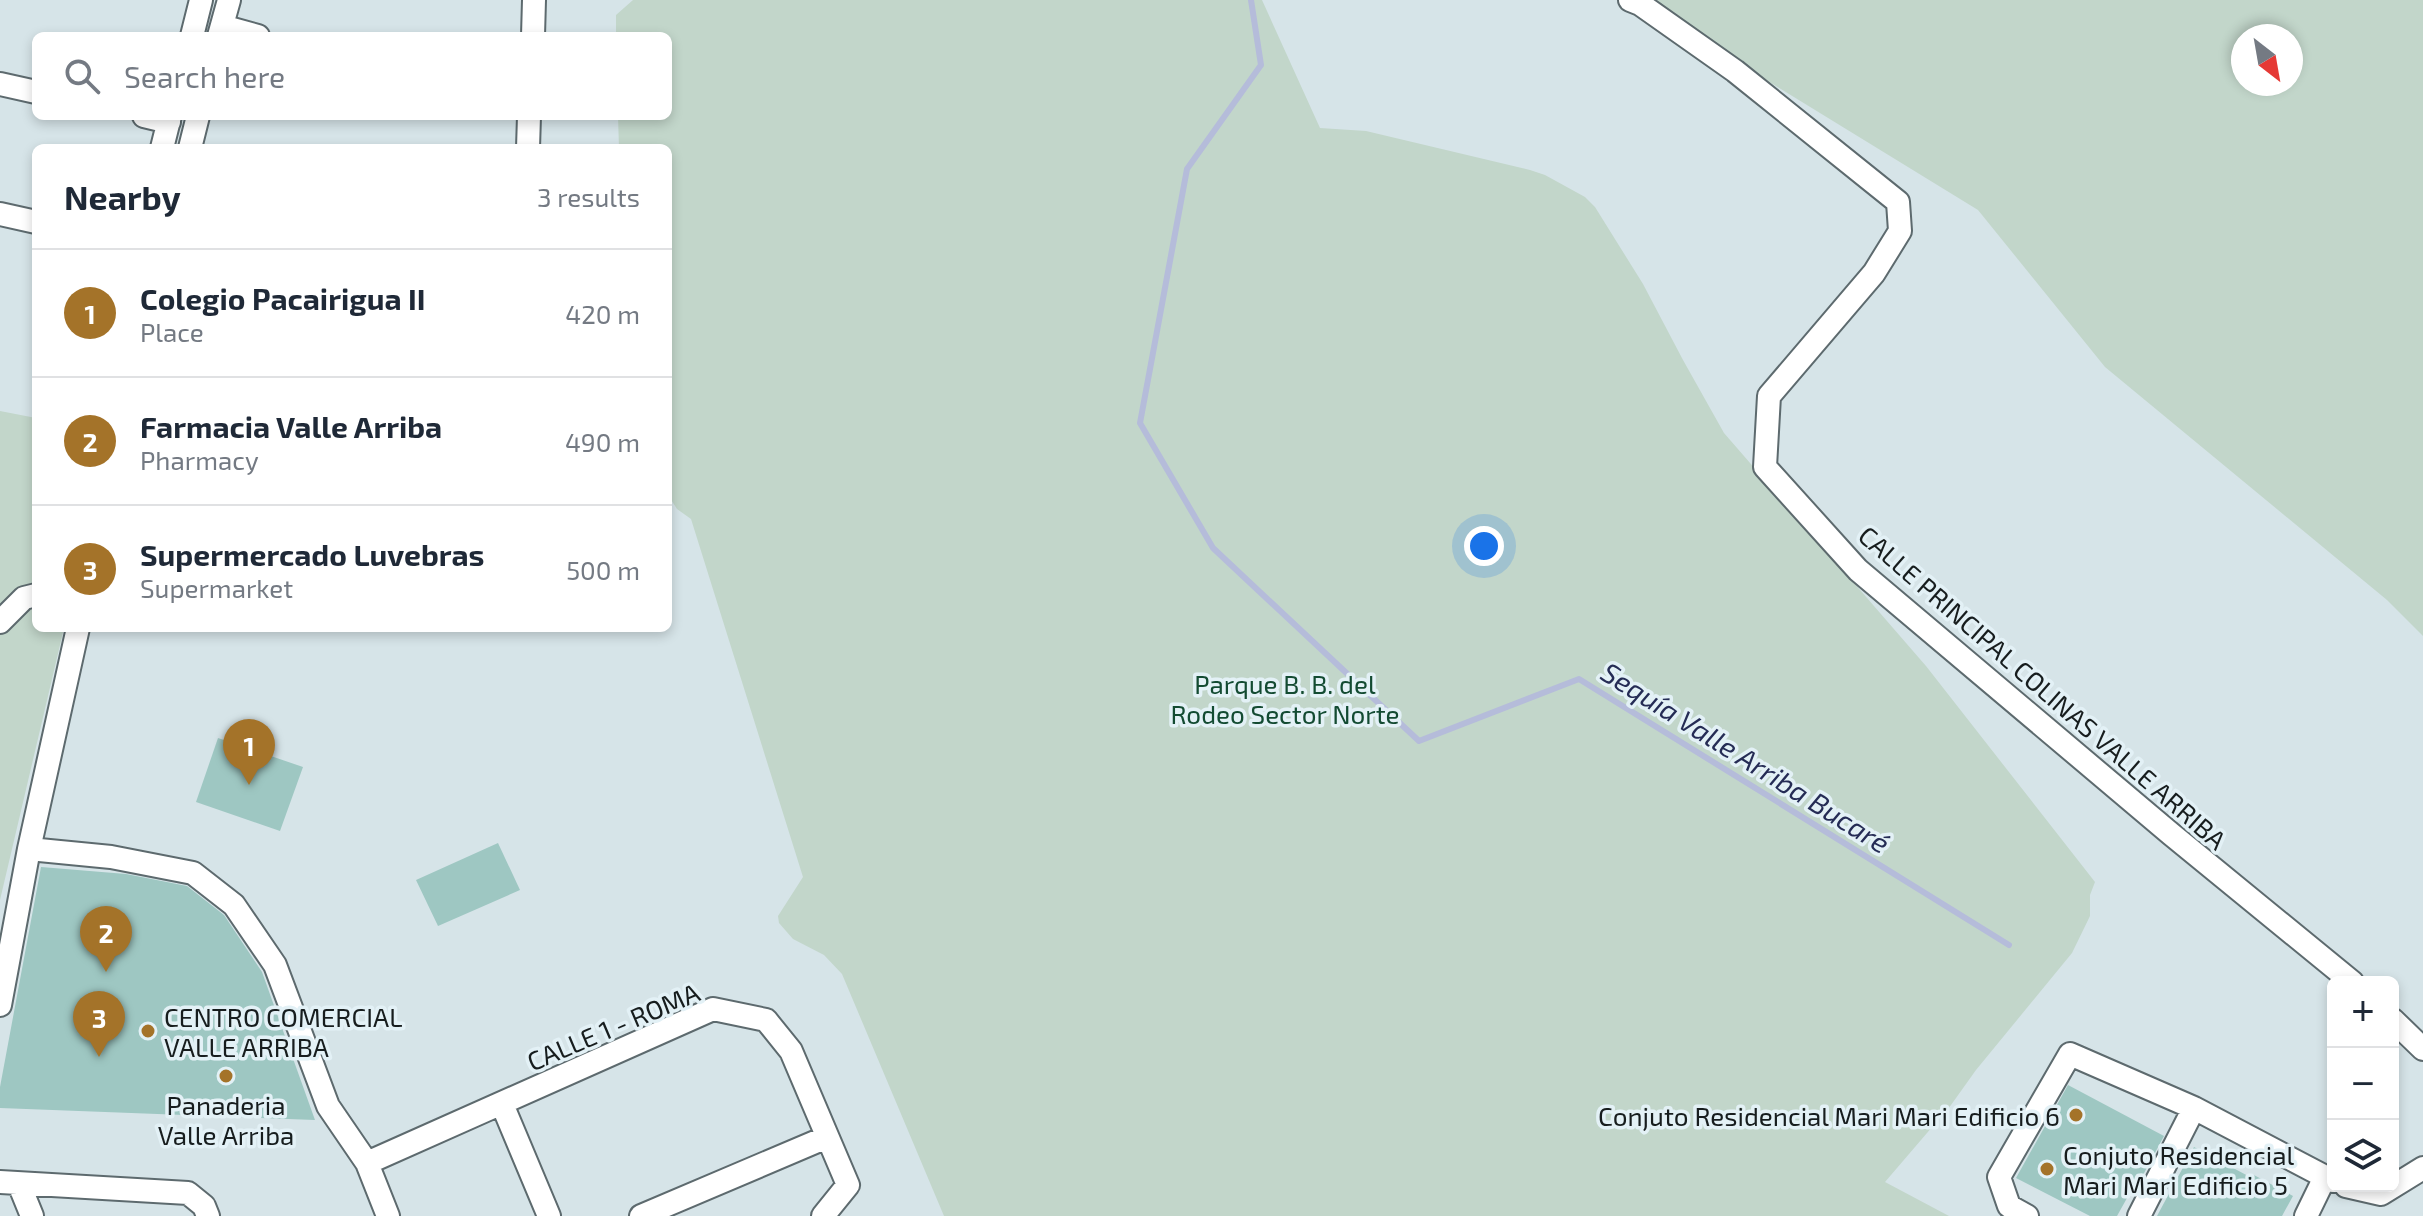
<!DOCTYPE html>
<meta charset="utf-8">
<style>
:root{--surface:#fff;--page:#f2f2f3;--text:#1f2937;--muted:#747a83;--line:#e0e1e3;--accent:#a47329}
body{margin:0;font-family:"Exo 2",sans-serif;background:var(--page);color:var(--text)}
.controls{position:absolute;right:24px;bottom:24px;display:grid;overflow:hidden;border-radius:12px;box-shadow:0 4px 12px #0003}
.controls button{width:72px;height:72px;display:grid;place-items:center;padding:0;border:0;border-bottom:2px solid var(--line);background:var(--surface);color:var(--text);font:40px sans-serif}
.compass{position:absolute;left:2231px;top:24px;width:72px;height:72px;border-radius:50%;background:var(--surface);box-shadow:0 4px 12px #0003;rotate:149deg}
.you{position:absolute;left:1484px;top:546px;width:28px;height:28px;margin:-20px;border:6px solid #fff;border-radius:50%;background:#1a73e8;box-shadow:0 0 0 12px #1a73e833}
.badge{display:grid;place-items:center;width:52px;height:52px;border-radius:50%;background:var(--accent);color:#fff;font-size:26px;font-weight:700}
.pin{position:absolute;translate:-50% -66px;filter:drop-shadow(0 2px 4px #0008)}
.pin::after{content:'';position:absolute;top:42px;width:28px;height:24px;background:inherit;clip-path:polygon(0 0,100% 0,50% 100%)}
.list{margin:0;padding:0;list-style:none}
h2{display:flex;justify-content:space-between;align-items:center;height:104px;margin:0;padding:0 32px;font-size:34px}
h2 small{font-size:26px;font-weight:400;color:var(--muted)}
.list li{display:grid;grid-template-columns:52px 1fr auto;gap:24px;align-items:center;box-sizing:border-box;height:128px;padding:0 32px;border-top:2px solid var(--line)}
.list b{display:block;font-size:30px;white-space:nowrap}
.list p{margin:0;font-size:26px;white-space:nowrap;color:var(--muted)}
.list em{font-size:26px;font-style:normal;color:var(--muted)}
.icon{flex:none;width:44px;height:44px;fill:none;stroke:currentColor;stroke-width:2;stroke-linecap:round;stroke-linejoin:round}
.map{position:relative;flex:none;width:2423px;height:1216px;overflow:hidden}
.search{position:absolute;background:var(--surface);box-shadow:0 4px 12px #0003;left:32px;top:32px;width:640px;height:88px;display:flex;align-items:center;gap:20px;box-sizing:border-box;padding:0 28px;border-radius:12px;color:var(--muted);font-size:30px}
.panel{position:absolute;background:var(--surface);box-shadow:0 4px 12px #0003;left:32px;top:144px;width:640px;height:488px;border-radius:12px}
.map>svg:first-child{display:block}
.green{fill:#c2d6ca;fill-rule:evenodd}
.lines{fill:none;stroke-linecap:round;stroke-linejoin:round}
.stream{stroke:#b5bcda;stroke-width:6}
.building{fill:#9ec7c2}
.minor-casing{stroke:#5d6a6e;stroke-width:26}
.minor{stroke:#fff;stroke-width:22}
.poi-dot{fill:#a47329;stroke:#e3f1f6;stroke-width:3}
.labels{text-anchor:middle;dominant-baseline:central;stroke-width:7;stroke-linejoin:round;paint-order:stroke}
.park-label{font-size:26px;fill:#134b32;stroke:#e3f1f6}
.street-label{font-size:26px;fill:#171d1e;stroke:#e3f1f6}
.poi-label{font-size:26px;fill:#171d1e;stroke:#e3f1f6;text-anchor:start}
.water-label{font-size:28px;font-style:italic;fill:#252c55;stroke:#e3f1f6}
</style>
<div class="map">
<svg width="2423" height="1216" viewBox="0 0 2423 1216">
<rect width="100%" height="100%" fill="#d6e4e8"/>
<path class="green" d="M633 0H1262L1320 128 1366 131 1530 170 1545 175 1585 197 1595 207 1643 284 1683 360 1724 433 1926 666 2095 882 2090 895V916L2072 953 1976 1070 1951 1105 1885 1182 1949 1216H944L842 974 824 955 793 939 779 923 778 916 803 877 691 519 677 509 668 495V148H619L618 116H668V36H616V15Z
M1636 0H2423V636L2387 600 2105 367 1978 210ZM2243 36H2291V84H2243Z
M0 411 36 418V628H64L0 900Z"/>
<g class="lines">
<path class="stream" d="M1251 0 1261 65 1187 169 1140 423 1213 548 1419 741 1579 679 2009 945"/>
</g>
<path class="building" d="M218 738 303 767 280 831 196 802Z
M498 843 520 890 438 926 416 880Z
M41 867 126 874 187 886 224 915 262 972 315 1120 0 1108V1087Z
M2068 1085 2164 1136 2143 1175 2141 1173 2117 1216H2090L2016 1178Z
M2194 1147 2250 1177 2252 1174 2293 1196 2282 1216H2157Z"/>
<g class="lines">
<defs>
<path id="minor" d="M1630 0 1640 4 1735 71 1898 202 1900 231 1874 273 1769 396 1765 467 1858 570 2171 834 2352 982
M222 26 258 36
M192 36 201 0
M219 36 229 0
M533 36 534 0
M0 84 36 92
M144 116 169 122
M162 148 170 116
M190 148 198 116
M528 148 529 116
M0 214 36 222
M0 622 24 598 36 595
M29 849 111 857 193 873 234 905 275 965 328 1106 367 1163 388 1216
M0 1005 29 849 78 628
M2393 1020 2423 1049
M502 1104 549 1216
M367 1163 713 1009 766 1020 791 1051 848 1185 823 1216
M0 1182 188 1193 204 1206 208 1216
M19 1184 32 1216
M2346 1186 2381 1194 2423 1168
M641 1216 827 1137
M2027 1216 2009 1206 1999 1177 2070 1054 2194 1108 2333 1181
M2139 1216 2194 1108
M2306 1216 2325 1177"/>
</defs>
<use href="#minor" class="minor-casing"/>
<use href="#minor" class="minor"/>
</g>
<g class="poi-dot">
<circle cx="148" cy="1031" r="8"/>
<circle cx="226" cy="1076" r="8"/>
<circle cx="2076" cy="1115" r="8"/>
<circle cx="2047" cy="1169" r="8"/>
</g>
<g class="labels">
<g class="park-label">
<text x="1285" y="683">Parque B. B. del<tspan x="1285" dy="30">Rodeo Sector Norte</tspan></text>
</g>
<g class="street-label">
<text transform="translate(2043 687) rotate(41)">CALLE PRINCIPAL COLINAS VALLE ARRIBA</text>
<text transform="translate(613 1026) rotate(-23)">CALLE 1 - ROMA</text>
</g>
<g class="poi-label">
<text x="164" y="1016">CENTRO COMERCIAL<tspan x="164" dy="30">VALLE ARRIBA</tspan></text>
<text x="226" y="1104" text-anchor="middle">Panaderia<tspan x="226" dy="30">Valle Arriba</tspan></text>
<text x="2060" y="1115" text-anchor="end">Conjuto Residencial Mari Mari Edificio 6</text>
<text x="2063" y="1154">Conjuto Residencial<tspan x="2063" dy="30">Mari Mari Edificio 5</tspan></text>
</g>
<g class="water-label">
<text transform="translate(1746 757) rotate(32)">Sequía Valle Arriba Bucaré</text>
</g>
</g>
</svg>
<div class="controls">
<button>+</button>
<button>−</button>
<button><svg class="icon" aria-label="layers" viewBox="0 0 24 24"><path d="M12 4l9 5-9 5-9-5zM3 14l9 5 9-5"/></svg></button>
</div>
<svg class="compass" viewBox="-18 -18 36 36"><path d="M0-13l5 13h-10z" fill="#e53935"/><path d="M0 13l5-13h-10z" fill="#747a83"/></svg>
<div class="you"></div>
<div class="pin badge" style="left:249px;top:785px">1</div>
<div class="pin badge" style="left:106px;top:972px">2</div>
<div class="pin badge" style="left:99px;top:1057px">3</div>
<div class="search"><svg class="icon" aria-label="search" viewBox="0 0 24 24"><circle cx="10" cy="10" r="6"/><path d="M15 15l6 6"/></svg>Search here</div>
<section class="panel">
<h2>Nearby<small>3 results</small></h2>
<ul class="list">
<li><span class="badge">1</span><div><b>Colegio Pacairigua II</b><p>Place</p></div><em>420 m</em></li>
<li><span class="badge">2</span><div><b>Farmacia Valle Arriba</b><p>Pharmacy</p></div><em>490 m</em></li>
<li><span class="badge">3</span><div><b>Supermercado Luvebras</b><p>Supermarket</p></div><em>500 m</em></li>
</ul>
</section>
</div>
